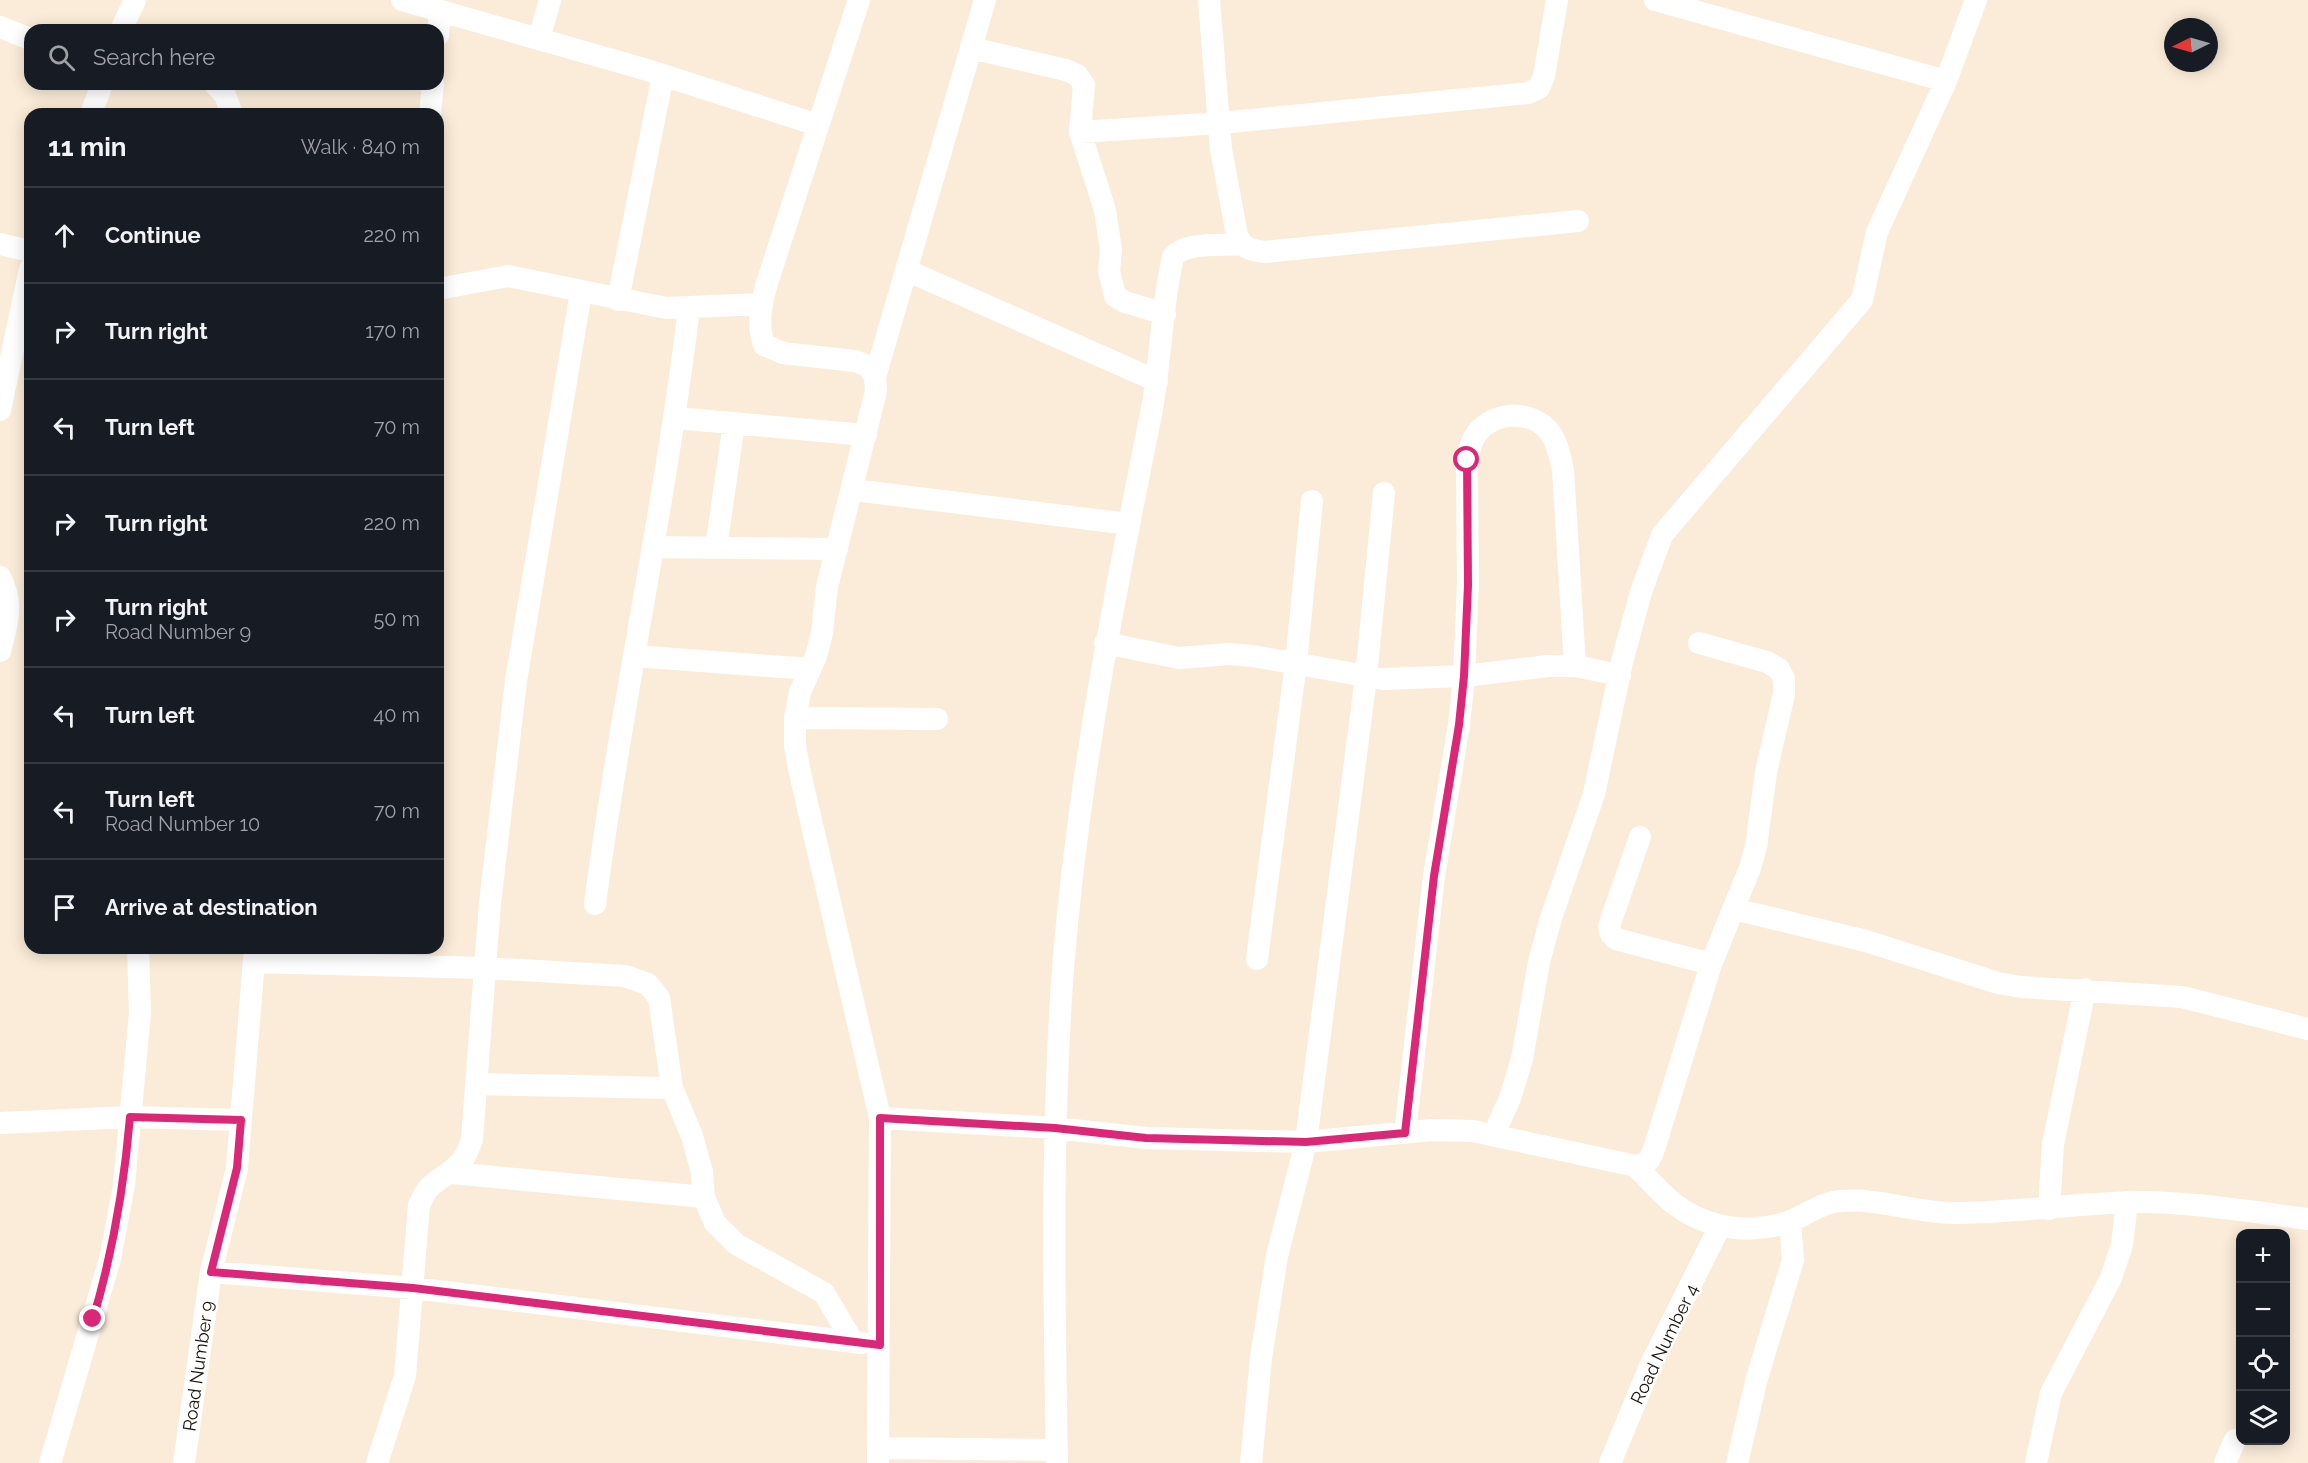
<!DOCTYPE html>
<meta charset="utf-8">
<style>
:root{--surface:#171b24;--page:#242831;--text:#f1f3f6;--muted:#9ea1a6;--line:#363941}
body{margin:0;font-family:Raleway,sans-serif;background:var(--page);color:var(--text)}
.controls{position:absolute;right:18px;bottom:18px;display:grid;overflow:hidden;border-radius:12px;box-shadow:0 3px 15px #0003}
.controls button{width:54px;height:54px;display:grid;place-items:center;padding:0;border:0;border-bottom:2px solid var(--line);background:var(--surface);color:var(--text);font:30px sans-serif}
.compass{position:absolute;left:2164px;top:18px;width:54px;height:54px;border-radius:50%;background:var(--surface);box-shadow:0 3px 15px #0003;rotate:265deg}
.stop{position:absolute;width:18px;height:18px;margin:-14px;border:4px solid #db2777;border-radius:50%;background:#fff}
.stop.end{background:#db2777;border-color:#fff;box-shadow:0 2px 6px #0008}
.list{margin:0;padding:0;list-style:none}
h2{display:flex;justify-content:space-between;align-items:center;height:78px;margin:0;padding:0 24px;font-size:26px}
h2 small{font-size:20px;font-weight:400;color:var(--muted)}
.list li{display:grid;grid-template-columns:39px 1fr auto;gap:18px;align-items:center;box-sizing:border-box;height:96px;padding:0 24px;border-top:2px solid var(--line)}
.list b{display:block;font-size:22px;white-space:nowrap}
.list p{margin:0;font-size:20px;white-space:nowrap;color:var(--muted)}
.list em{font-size:20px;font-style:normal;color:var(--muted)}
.icon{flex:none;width:33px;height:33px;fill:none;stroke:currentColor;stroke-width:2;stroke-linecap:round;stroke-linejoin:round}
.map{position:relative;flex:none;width:2308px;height:1463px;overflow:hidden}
.search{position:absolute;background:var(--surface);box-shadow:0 3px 15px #0003;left:24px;top:24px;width:420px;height:66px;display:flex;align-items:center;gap:15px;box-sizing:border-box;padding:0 21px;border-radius:18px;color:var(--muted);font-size:22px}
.panel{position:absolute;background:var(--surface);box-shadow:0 3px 15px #0003;left:24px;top:108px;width:420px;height:846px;border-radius:18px}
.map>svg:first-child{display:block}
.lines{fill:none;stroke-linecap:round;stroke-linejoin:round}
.minor{stroke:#fff;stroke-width:22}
.route{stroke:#db2777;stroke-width:8}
.labels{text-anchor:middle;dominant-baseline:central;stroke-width:5;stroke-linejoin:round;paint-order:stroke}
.street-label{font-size:18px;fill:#18130c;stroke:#fff}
</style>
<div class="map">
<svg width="2308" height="1463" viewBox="0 0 2308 1463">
<rect width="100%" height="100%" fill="#fbecd9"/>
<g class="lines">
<path class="minor" d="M402 0 644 69 818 125
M859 0 767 283C761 304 757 324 764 345L783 353 855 361 868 366 875 377 876 391 827 587 822 633 816 656 800 692 795 718V746L800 773 880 1118 878 1463
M1209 0 1221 149 1237 235C1243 248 1249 250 1264 252L1578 221
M1655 0 1946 81
M0 27 30 39
M121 30 135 0
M438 35 440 12
M539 39 550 0
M971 48 1066 70 1077 75 1084 85 1080 132 1105 210 1111 250 1109 271 1115 296 1125 302 1165 314
M215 84 225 95 232 114
M91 114 102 84
M430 114 433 84
M1080 132 1220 123 1528 93 1539 88 1544 76 1557 0
M0 244 30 251
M906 270 1157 381
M438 289 508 276 666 308 761 304
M618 300 663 75
M875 377 985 0
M0 410 30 269
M676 418 866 435
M854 490 1129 524
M655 547 837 549
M716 548 734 423
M0 577C14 602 7 625 0 651
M1105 643 1179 658 1229 654 1253 656 1383 679 1464 676 1548 666H1575L1620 675
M634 656 810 669
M795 718 937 719
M1640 837 1609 926 1611 934 1616 939 1711 964
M595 904C621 704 665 508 689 308
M1734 909 1866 941 1998 983 2021 987 2182 997 2308 1029
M1257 959 1296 663 1312 501
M254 962 485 968 625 976 648 984 659 998 672 1088 692 1136 702 1172 704 1197 715 1223 736 1244 824 1293 853 1342
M477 1084 672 1088
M880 1118 1055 1128 1146 1138 1306 1142 1432 1130 1473 1131 1636 1166C1649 1164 1651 1158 1655 1146L1711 964 1750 868 1756 847 1766 772 1784 694V679L1779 669 1767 662 1699 643
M0 1123 130 1117 241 1120
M1405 1133 1434 876 1459 725 1464 676 1468 585 1467 460C1469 450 1471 441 1477 433 1494 411 1530 410 1548 430 1557 440 1560 457 1563 470L1575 666
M1494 1134 1510 1098 1522 1059 1539 962 1551 918 1594 794 1622 662 1641 592 1662 535 1862 300 1877 232 1946 81 1976 0
M1636 1166C1662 1194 1680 1216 1719 1225 1741 1231 1769 1229 1791 1221 1807 1214 1823 1202 1841 1201 1879 1198 1916 1213 1954 1213 2018 1213 2081 1202 2145 1202 2199 1203 2254 1212 2308 1219
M452 1173 704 1197
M2049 1209 2053 1144 2085 989
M211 1272 413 1288 862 1343
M878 1448 1057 1450
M50 1463 110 1259 124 1185 140 1013 138 948
M184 1463 211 1272 237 1168 255 948
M377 1463 405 1376 419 1205C422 1199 426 1189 432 1185 453 1168 463 1168 472 1139L490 903 516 681 581 292
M1057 1463C1054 1298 1051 1133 1063 969 1078 781 1114 597 1151 414 1161 362 1161 308 1173 257 1186 241 1222 246 1241 244
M1251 1463 1261 1358 1277 1256 1306 1142 1366 677 1384 493
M1610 1463 1651 1364 1720 1226
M1737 1463 1757 1378 1793 1260 1790 1221
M2036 1463 2051 1393 2111 1278 2122 1245 2127 1202
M2225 1463 2235 1440"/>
</g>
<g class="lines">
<path class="route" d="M93 1319C113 1252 124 1187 130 1117L241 1120 237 1168 211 1272 413 1288 880 1345V1118L1055 1128 1146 1138 1306 1142 1405 1133 1434 876 1459 725 1464 676 1468 585 1467 460"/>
</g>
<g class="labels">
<g class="street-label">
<text transform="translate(1664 1344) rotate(-64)">Road Number 4</text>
<text transform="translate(198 1366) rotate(-82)">Road Number 9</text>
</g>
</g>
</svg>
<div class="controls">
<button>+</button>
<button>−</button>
<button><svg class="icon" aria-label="locate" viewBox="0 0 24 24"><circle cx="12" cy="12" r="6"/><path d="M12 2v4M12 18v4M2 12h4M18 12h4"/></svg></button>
<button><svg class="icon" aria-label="layers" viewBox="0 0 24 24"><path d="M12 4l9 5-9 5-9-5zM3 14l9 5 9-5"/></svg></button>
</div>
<svg class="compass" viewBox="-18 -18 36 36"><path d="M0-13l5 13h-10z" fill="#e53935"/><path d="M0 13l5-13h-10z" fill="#9ea1a6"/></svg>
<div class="stop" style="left:1467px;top:460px"></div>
<div class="stop end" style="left:93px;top:1319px"></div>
<div class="search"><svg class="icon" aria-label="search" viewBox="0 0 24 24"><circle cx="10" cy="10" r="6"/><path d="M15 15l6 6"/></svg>Search here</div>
<section class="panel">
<h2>11 min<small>Walk · 840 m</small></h2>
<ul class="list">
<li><svg class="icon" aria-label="ahead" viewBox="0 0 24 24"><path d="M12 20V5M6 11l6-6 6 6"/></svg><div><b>Continue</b></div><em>220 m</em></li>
<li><svg class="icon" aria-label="right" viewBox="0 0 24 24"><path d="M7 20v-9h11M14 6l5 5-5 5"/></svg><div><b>Turn right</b></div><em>170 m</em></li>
<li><svg class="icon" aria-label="left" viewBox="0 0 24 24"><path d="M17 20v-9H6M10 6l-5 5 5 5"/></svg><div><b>Turn left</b></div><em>70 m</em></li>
<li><svg class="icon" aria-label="right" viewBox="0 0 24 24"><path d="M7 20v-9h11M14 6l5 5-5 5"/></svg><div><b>Turn right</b></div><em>220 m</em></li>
<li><svg class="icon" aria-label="right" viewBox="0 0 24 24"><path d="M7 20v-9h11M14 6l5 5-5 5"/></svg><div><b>Turn right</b><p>Road Number 9</p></div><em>50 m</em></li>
<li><svg class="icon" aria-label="left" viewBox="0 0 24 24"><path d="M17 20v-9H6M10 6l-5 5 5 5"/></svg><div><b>Turn left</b></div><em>40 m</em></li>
<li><svg class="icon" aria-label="left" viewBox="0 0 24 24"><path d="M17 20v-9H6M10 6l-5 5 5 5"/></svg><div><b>Turn left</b><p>Road Number 10</p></div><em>70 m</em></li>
<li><svg class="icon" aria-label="arrive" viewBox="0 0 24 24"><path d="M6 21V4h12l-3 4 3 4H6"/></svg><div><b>Arrive at destination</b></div></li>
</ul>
</section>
</div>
